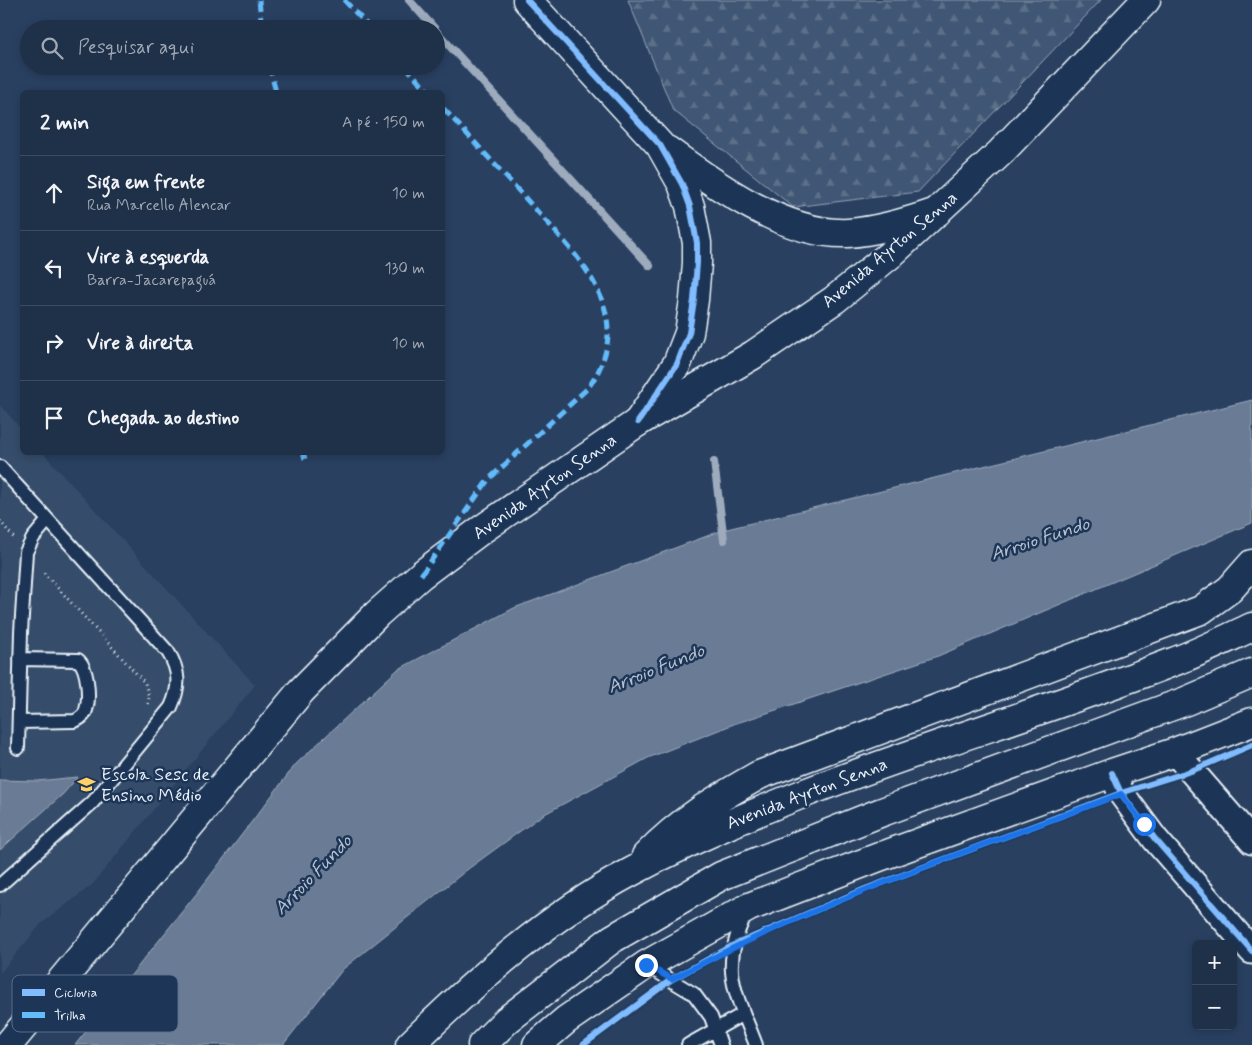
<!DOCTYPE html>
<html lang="pt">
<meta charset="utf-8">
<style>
:root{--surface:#1f3049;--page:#2c3c53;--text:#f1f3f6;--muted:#a1a9b4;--line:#3c4b61}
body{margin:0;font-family:Mynerve,sans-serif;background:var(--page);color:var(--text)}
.controls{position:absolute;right:15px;bottom:15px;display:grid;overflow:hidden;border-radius:8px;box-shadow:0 2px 8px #0003}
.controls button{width:45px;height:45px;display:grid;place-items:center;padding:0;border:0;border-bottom:1px solid var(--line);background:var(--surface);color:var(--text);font:25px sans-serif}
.stop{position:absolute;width:15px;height:15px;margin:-11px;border:4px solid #1a73e8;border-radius:50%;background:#fff}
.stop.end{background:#1a73e8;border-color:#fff;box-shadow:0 1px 5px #0008}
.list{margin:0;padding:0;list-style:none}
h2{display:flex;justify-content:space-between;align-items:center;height:65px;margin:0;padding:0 20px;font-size:21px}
h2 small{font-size:16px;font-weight:400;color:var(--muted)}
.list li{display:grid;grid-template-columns:32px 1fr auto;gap:15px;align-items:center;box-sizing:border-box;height:75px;padding:0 20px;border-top:1px solid var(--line)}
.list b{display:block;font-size:19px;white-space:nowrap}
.list p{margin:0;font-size:16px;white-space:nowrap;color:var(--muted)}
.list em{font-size:16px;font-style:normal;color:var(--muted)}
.icon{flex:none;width:28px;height:28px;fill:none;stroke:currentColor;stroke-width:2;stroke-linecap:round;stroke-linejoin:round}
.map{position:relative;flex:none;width:1252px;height:1045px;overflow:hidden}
.search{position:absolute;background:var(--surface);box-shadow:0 2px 8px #0003;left:20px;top:20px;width:425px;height:55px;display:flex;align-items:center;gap:12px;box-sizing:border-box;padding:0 18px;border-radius:28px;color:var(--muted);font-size:19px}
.panel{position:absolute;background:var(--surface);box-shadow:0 2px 8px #0003;left:20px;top:90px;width:425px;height:365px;border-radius:8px}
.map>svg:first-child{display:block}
.built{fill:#364d6b}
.forest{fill:url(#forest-firs);stroke:#94a4b6}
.water{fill:#6b7c95;stroke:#9dabbd}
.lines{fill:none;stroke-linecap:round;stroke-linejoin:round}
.stream{stroke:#9dabbd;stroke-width:8}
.lane-casing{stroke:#e8f1f8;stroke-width:16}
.street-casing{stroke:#e8f1f8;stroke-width:29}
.secondary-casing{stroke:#e8f1f8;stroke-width:31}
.highway-casing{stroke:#e8f1f8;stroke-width:31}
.path{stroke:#e8f1f8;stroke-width:3;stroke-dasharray:1 4;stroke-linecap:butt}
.lane{stroke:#1d3557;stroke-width:12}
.street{stroke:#1d3557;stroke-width:25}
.secondary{stroke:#1d3557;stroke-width:28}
.highway{stroke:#1d3557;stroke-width:28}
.quiet{stroke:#63bbfa;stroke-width:5;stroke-dasharray:10 5;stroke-linecap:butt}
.cycleway-casing{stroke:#1d3557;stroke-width:9}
.cycleway{stroke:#80bcff;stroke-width:6}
.route{stroke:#1a73e8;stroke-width:6}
.labels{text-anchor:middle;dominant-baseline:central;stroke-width:5;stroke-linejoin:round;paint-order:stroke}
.street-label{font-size:18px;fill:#e8f1f8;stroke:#1d3557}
.poi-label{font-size:18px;fill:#e8f1f8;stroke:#1d3557;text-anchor:start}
.water-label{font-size:19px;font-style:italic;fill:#b6c2d0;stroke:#1d3557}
.key{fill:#1d3557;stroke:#5a6d87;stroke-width:1}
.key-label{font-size:14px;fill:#e8f1f8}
</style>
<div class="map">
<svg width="1252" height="1045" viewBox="0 0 1252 1045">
<defs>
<pattern id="forest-firs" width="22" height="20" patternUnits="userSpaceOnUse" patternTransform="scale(1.25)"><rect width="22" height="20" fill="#415774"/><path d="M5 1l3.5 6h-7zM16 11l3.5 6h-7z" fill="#5c7089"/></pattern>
</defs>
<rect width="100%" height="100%" fill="#294061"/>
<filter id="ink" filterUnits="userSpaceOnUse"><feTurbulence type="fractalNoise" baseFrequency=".02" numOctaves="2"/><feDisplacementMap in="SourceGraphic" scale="10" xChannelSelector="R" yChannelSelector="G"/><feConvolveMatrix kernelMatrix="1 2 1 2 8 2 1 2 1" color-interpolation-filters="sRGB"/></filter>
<g filter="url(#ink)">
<path class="built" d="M0 405 22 430V452L43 453 255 685 92 885 41 924 0 973Z"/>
<path class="forest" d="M628 0H1101L918 192 793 207 673 110Z"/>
<path class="water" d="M1252 400V523L938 656 734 724 648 758 541 816 468 869 343 969 283 1045H75L197 893 296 764 397 670 514 608 723 530Z
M78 777 63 794 0 850V780L37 781Z"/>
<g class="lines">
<path class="stream" d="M409 0 435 29
M436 31 650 266
M714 462 724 540"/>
<defs>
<path id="lane" d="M0 467 168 652C180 671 180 687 171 707L93 802 0 885
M19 722 75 721C79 719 85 716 86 710 90 698 88 668 78 660L20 659
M18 748 21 632 26 552 33 538 48 520
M745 915C719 971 736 992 756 1045
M646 965 694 994 711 1017 721 1045
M688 1045 743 1014"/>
<path id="street" d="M1175 752 1252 841
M1112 773 1121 793 1155 839 1252 951"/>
<path id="secondary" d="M527 0 660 145 682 184 690 206 697 243V263L694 300 689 333 677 364 638 422
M667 150C715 185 786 236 848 233 878 231 908 222 937 212"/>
<path id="highway" d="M646 856C682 819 715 800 759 775L1201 610 1230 589 1252 564
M8 1045 301 691 377 614 421 575 481 530 638 422 753 355 834 300 891 254 1001 152 1146 0
M410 1045C476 980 549 916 631 872 803 779 993 732 1173 662 1200 652 1226 639 1252 627
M482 1045 507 1020 612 939 721 876 882 812 1186 701 1252 673
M537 1045 566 1020 646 965 749 907 879 857 1112 773 1175 752 1252 722"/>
</defs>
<use href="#lane" class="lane-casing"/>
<use href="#street" class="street-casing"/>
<use href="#secondary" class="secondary-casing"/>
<use href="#highway" class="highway-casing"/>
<path class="path" d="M0 521 14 538
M44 573 145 683 149 697 148 704"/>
<use href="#lane" class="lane"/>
<use href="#street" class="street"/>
<use href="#secondary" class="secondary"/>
<use href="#highway" class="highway"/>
<path class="quiet" d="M259 0 262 29
M344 0 371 29
M269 66 276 92
M405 66 429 92
M303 452 305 459
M421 575 488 480 588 388C642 313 575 254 527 200 499 169 471 138 442 107"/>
<defs>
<path id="cycleway" d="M527 0 660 145 682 184 690 206 697 243V263L694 300 689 333 677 364 638 422
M1112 773 1121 793 1155 839 1252 951
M583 1045 672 979 734 945 865 889 1121 793 1191 771 1252 745"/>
</defs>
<use href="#cycleway" class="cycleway-casing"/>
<use href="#cycleway" class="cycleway"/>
</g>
</g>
<g class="lines" filter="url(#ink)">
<path class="route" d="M646 965 672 979C815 902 969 851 1121 794L1144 824"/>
</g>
<defs>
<symbol id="school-bare" viewBox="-9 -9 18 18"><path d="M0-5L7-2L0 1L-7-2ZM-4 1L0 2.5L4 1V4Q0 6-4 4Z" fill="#ffd166" stroke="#1d3557" stroke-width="2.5" paint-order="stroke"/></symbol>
</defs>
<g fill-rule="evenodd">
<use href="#school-bare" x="74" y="772" width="25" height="25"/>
</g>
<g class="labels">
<g class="street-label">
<text transform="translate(890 250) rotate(-40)">Avenida Ayrton Senna</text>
<text transform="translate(545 487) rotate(-35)">Avenida Ayrton Senna</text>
<text transform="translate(807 794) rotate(-21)">Avenida Ayrton Senna</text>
</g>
<g class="poi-label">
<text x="101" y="775">Escola Sesc de<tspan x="101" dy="21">Ensino Médio</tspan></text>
</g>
<g class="water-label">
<text transform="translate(1040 539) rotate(-18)">Arroio Fundo</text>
<text transform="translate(656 669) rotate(-22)">Arroio Fundo</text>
<text transform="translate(313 875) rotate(-46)">Arroio Fundo</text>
</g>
</g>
<rect x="12" y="975" width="166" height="57" rx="8" class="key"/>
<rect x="22" y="989" width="23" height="7" fill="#80bcff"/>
<rect x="22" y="1012" width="23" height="6" fill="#63bbfa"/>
<g class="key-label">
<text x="54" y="997">Ciclovia</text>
<text x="54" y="1020">Trilha</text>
</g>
</svg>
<div class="controls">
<button>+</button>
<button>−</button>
</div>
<div class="stop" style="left:1144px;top:824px"></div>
<div class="stop end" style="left:646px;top:965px"></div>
<div class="search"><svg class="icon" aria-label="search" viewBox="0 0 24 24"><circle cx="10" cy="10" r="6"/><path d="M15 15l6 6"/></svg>Pesquisar aqui</div>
<section class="panel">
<h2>2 min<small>A pé · 150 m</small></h2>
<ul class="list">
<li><svg class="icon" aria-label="ahead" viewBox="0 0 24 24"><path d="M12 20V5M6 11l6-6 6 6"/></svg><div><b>Siga em frente</b><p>Rua Marcello Alencar</p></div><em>10 m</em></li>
<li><svg class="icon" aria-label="left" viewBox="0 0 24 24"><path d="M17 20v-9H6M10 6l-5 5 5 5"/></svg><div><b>Vire à esquerda</b><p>Barra-Jacarepaguá</p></div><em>130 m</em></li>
<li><svg class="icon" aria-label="right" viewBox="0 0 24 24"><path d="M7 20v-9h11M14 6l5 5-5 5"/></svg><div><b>Vire à direita</b></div><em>10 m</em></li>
<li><svg class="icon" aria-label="arrive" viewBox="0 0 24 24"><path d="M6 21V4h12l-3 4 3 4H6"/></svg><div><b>Chegada ao destino</b></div></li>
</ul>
</section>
</div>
